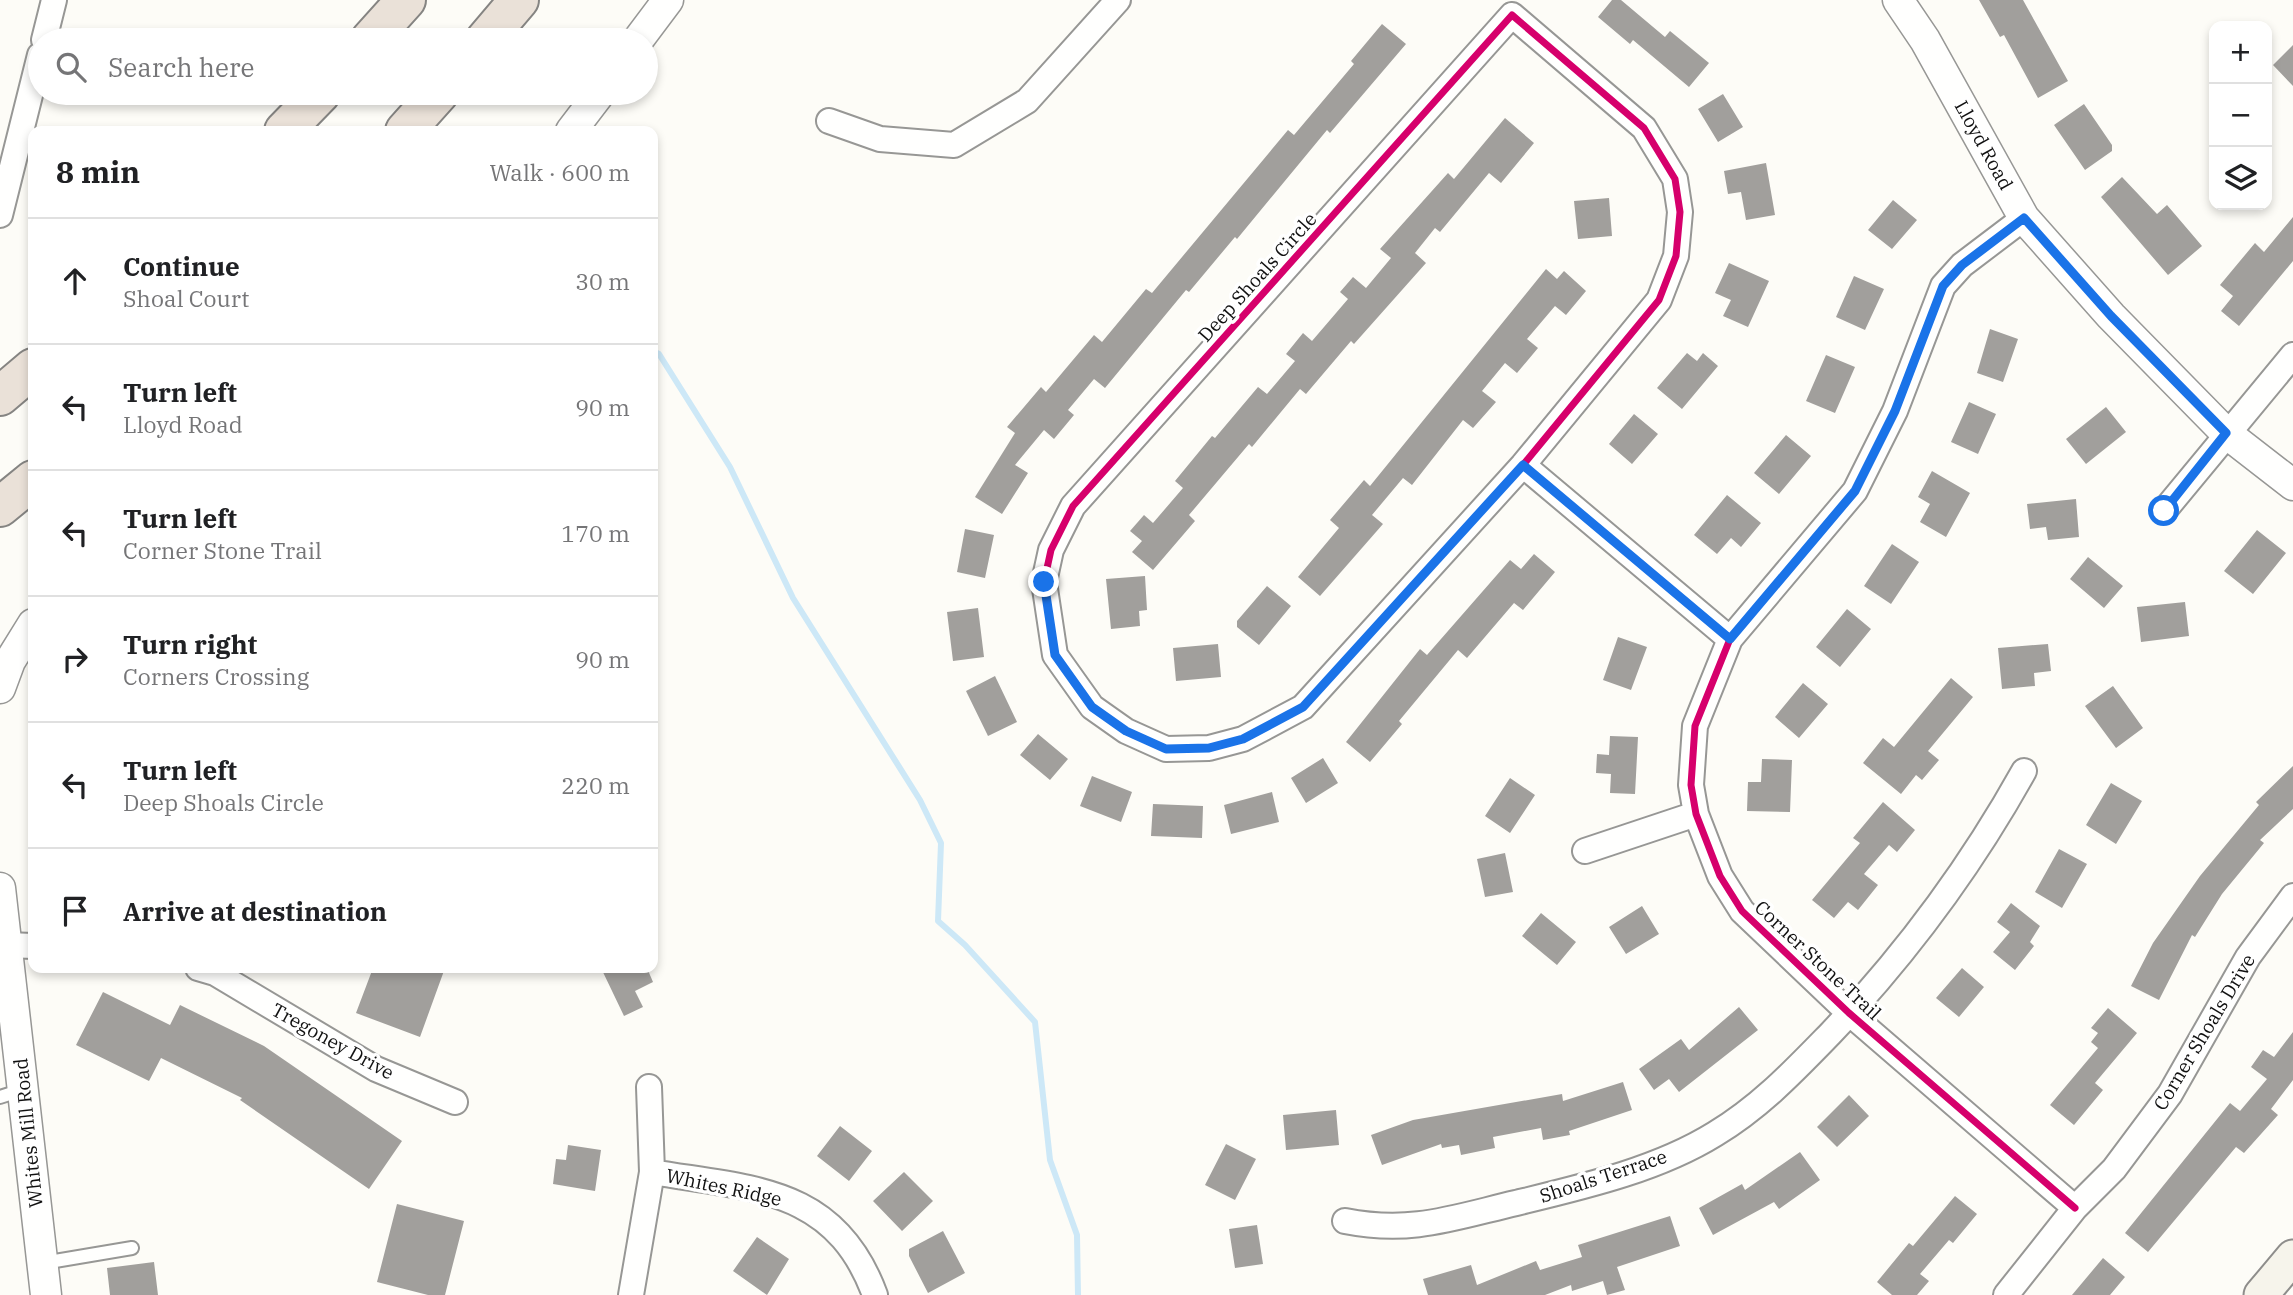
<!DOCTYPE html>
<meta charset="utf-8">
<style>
:root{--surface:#fff;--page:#f6f6f6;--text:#202124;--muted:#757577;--line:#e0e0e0}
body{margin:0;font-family:"IBM Plex Serif",serif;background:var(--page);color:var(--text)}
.controls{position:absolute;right:21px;top:21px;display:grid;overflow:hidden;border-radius:14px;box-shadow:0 4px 10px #0003}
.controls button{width:63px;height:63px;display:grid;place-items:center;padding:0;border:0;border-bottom:2px solid var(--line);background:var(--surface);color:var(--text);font:35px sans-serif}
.stop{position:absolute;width:21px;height:21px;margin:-16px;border:5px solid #1a73e8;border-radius:50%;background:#fff}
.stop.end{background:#1a73e8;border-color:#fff;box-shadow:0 2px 7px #0008}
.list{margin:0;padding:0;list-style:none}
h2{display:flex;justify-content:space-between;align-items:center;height:91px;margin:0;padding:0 28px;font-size:30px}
h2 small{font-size:23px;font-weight:400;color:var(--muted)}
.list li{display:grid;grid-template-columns:46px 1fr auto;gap:21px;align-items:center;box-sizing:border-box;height:126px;padding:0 28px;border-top:2px solid var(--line)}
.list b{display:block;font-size:26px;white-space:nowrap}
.list p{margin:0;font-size:23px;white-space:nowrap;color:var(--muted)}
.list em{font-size:23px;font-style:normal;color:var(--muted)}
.icon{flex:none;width:38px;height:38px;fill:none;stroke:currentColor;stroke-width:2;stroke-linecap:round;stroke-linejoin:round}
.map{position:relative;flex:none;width:2293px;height:1295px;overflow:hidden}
.search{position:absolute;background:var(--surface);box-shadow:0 4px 10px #0003;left:28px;top:28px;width:630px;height:77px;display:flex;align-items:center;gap:18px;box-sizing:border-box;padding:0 24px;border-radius:38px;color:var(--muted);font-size:26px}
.panel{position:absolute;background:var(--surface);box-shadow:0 4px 10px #0003;left:28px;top:126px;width:630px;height:847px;border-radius:14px}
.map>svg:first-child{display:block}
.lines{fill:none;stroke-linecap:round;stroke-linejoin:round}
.stream{stroke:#cde8f7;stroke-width:6}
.building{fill:#a19f9c}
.service-casing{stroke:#979795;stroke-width:16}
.minor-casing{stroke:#979795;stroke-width:28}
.tertiary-casing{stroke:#979795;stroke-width:33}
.secondary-casing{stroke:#8e8d8b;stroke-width:37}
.motorway-casing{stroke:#858482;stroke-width:42}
.service{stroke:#fffffe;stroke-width:12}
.minor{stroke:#fffffe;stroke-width:24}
.tertiary{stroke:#fffffe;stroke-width:30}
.secondary{stroke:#f6f4eb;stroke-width:33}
.motorway{stroke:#eae1d8;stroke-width:38}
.cycleway-casing{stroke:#fff;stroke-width:11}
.cycleway{stroke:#d6006c;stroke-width:7}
.route{stroke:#1a73e8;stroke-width:9}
.labels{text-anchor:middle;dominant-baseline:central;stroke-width:7;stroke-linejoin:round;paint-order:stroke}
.street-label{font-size:19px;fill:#111;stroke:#fff}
</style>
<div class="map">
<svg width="2293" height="1295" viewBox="0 0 2293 1295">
<rect width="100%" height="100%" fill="#fdfcf7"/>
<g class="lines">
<path class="stream" d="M653 351 659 354 730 467 793 598 920 800 941 843 938 921 965 945 1035 1022 1050 1160 1077 1235 1078 1295"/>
</g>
<path class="building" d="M1612 0H1621L1665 37 1670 31 1709 63 1689 87 1633 40 1630 44 1598 17Z
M1979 0H2023L2068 81 2038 98 2004 35 2000 37Z
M1382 24 1406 44 1330 133 1327 130 1237 239 1235 237 1189 292 1186 290 1105 388 1094 379 1068 410 1074 415 1054 439 1044 430 1015 465 1028 473 1002 514 975 497 1015 433 1007 427 1041 387 1046 392 1094 335 1102 342 1146 289 1152 293 1288 130 1294 135 1354 64 1351 61Z
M2293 45V86L2273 65Z
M1723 94 1743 127 1718 142 1698 109Z
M2084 104 2112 145V151L2085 170 2054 125Z
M1505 118 1534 143 1501 183 1489 173 1440 232 1435 228 1415 253 1426 263 1354 344 1351 341 1306 394 1300 389 1252 447 1249 444 1189 515 1195 521 1153 570 1132 552 1142 541 1130 531 1144 515 1153 523 1183 488 1175 481 1212 436 1215 438 1258 387 1267 394 1295 361 1286 354 1303 333 1312 341 1348 299 1340 292 1353 277 1366 288 1391 258 1380 249 1448 173 1454 179Z
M1766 163 1775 215 1746 220 1741 192 1728 194 1724 171Z
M2122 177 2157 214 2167 205 2202 246 2168 275 2101 197Z
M1609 198 1612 236 1578 239 1574 201Z
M1893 200 1917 220 1892 249 1868 230Z
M2293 217V261L2239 326 2221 311 2233 296 2220 285 2255 243 2264 252Z
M1729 263 1769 281 1748 327 1723 316 1731 300 1715 293Z
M1546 269 1557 279 1564 271 1586 291 1566 315 1555 306 1527 339 1538 348 1517 373 1505 363 1482 391 1496 402 1473 428 1463 420 1412 485 1403 478 1372 515 1383 524 1320 596 1298 577 1339 528 1330 520 1364 480 1370 486Z
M1854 276 1884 289 1865 330 1836 317Z
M1990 329 2018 339 2003 382 1977 373Z
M1687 353 1697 361 1703 353 1718 366 1682 409 1657 388Z
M1826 355 1855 367 1835 413 1806 401Z
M1969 402 1996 414 1978 454 1951 442Z
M2106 407 2126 432 2086 464 2066 439Z
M1634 414 1658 434 1632 464 1609 444Z
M1786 435 1811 456 1779 494 1754 473Z
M1932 471 1970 493 1946 537 1920 522 1930 504 1918 497Z
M1727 495 1761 523 1741 547 1731 538 1717 554 1694 535Z
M2076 499 2079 537 2048 540 2046 527 2030 529 2027 504Z
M965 529 994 535 985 578 957 572Z
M2257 530 2286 553 2253 594 2224 571Z
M1892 544 1919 562 1891 604 1864 586Z
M1534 554 1555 572 1523 610 1514 603 1467 658 1458 650 1399 721 1402 724 1370 762 1346 742 1420 649 1427 655 1510 560 1521 569Z
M2088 557 2123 586 2104 608 2070 579Z
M1145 576 1147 610 1139 611 1140 626 1111 629 1106 579Z
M1267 586 1291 606 1259 645 1237 627V621Z
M2185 602 2189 636 2141 642 2137 607Z
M978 608 984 657 953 661 947 612Z
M1847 609 1871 629 1840 667 1816 647Z
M1618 637 1647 647 1631 690 1603 680Z
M1218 644 1221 677 1176 681 1173 648Z
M2048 644 2051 671 2034 673 2035 686 2002 689 1998 648Z
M995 676 1017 722 988 736 966 691Z
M1951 678 1973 697 1928 751 1939 760 1922 780 1916 775 1901 794 1863 763 1883 738 1894 747Z
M1803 683 1828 704 1799 738 1775 717Z
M2113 686 2143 728 2116 748 2085 706Z
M1038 734 1068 759 1050 780 1020 755Z
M1610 736 1638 737 1635 794 1610 793 1611 774 1596 773 1597 754 1609 755Z
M1323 758 1338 783 1306 803 1291 778Z
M1762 759 1792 760 1790 812 1747 811 1748 782H1761Z
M2293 766V809L2260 840 2264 843 2222 894 2195 937 2192 935 2159 1000 2131 986 2153 943 2200 876 2259 805 2256 802Z
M1092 776 1132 792 1121 822 1080 806Z
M1510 778 1535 795 1510 833 1485 816Z
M2111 783 2142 801 2116 844 2086 825Z
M1272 792 1279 822 1231 834 1224 805Z
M1883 802 1915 830 1897 852 1889 845 1864 874 1878 885 1858 910 1848 902 1834 918 1812 900 1860 843 1853 838Z
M1153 804 1203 806 1202 838 1151 836Z
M2059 849 2087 864 2062 908 2035 892Z
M1505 853 1513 892 1485 897 1477 859Z
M2011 903 2040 926 2030 942 2034 946 2015 970 1993 952 2010 932 1997 922Z
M1642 906 1659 934 1626 954 1609 927Z
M1541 913 1576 942 1557 965 1522 936Z
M373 968H445L420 1037 356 1013Z
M601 968H647L653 982 635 991 643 1007 624 1016Z
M1962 968 1984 987 1959 1017 1936 998Z
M103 992 170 1025 180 1005 264 1046 402 1141 369 1189 240 1100 242 1098 161 1058 149 1081 76 1045Z
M1739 1007 1758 1030 1679 1092 1669 1079 1654 1090 1639 1069 1681 1039 1689 1050Z
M2108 1008 2137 1033 2095 1083 2103 1090 2074 1125 2050 1105 2098 1048 2091 1042 2098 1033 2091 1028Z
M2293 1032V1080L2271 1109 2278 1115 2244 1153 2236 1147 2148 1252 2125 1233 2230 1103 2240 1111 2267 1079 2251 1067 2263 1050 2274 1057Z
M1623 1082 1632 1110 1569 1131 1570 1135 1543 1140 1541 1128 1493 1137 1495 1148 1461 1155 1459 1145 1442 1148 1441 1144 1382 1165 1371 1135 1413 1120 1562 1094 1563 1101Z
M1849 1095 1869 1116 1837 1147 1817 1127Z
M1336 1110 1339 1145 1286 1150 1283 1115Z
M840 1126 872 1151 849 1181 817 1156Z
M1226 1144 1256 1159 1235 1200 1205 1185Z
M568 1145 601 1150 595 1191 553 1184 556 1159 566 1160Z
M1800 1152 1820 1180 1779 1209 1774 1202 1713 1235 1699 1208 1742 1184 1745 1190Z
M904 1172 933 1201 902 1231 873 1201Z
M1955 1196 1977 1214 1953 1243 1949 1240 1920 1274 1929 1281 1917 1295H1892L1877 1282 1909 1243 1913 1246Z
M397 1204 464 1221 445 1295H428L377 1282Z
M1670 1216 1680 1246 1617 1267 1625 1290 1607 1295 1603 1281 1572 1291 1571 1285 1545 1295H1428L1423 1279 1471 1265 1477 1285 1536 1261 1540 1270 1582 1257 1578 1245Z
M1257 1225 1263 1264 1235 1268 1229 1229Z
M943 1231 965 1273 928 1293 909 1256V1249Z
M757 1237 789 1259 767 1295 733 1271Z
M2103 1258 2125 1277 2110 1295H2072Z
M154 1262 158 1295H110L107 1268Z"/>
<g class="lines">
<defs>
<path id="service" d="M0 1097 22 1090
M43 1263 132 1248"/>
<path id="minor" d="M1512 15 1644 128 1675 179 1680 212 1676 256 1659 300 1523 465 1303 707 1243 739 1209 748 1166 749 1126 731 1092 707 1055 655 1044 582 1051 550 1073 506Z
M44 40 54 0
M829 121 880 139 954 145 1027 101 1118 0
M0 215 40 55
M2024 218 1962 265 1943 286 1895 411 1855 491 1730 639 1695 726 1691 785 1696 814 1720 876 1742 911 1849 1013 2075 1208
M1523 465 1730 639
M2164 511 2293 355
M1585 851 1696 814
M7 945 33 946
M198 968 215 973 376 1069 455 1102
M649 1087 652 1172
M1345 1221C1411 1234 1452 1218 1516 1203 1582 1187 1657 1170 1715 1134 1760 1107 1794 1071 1830 1034 1907 953 1970 868 2024 771
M631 1295 652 1172C751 1189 835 1186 875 1295
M2006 1295 2075 1208 2114 1169 2170 1094 2248 957 2293 896"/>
<path id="tertiary" d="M1898 0 1925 40 2024 218 2111 316 2226 433 2293 485
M638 40 668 0
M571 131 600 93
M0 688 10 661 33 624
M0 888 46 1295"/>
<path id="secondary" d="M2261 1295 2293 1257"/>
<path id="motorway" d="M370 40 406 0
M485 40 519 0
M284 131 321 93
M405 131 439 93
M0 396 33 368
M0 507 33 480"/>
</defs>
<use href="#service" class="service-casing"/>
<use href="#minor" class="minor-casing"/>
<use href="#tertiary" class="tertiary-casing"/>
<use href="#secondary" class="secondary-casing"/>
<use href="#motorway" class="motorway-casing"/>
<use href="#service" class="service"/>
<use href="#minor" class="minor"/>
<use href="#tertiary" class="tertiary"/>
<use href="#secondary" class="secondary"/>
<use href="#motorway" class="motorway"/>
<defs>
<path id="cycleway" d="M1512 15 1644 128 1675 179 1680 212 1676 256 1659 300 1523 465 1303 707 1243 739 1209 748 1166 749 1126 731 1092 707 1055 655 1044 582 1051 550 1073 506Z
M2024 218 1962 265 1943 286 1895 411 1855 491 1730 639 1695 726 1691 785 1696 814 1720 876 1742 911 1849 1013 2075 1208"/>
</defs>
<use href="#cycleway" class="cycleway-casing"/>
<use href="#cycleway" class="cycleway"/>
</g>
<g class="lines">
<path class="route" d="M1044 582 1055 655 1092 707 1126 731 1166 749 1209 748 1243 739 1303 707 1523 465 1730 639 1855 491 1895 411 1943 286 1962 265 2024 218 2111 316 2226 433 2164 511"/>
</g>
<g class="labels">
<g class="street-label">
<text transform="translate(1984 145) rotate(61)">Lloyd Road</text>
<text transform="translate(1257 277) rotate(-48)">Deep Shoals Circle</text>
<text transform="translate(1818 960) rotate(43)">Corner Stone Trail</text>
<text transform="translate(2204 1032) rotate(-59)">Corner Shoals Drive</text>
<text transform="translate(333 1041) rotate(29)">Tregoney Drive</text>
<text transform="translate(28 1133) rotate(-96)">Whites Mill Road</text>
<text transform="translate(1603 1176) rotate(-18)">Shoals Terrace</text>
<text transform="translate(724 1187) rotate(12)">Whites Ridge</text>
</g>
</g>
</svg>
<div class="controls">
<button>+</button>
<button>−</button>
<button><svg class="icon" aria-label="layers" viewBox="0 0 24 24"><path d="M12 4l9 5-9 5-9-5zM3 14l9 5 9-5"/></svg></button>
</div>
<div class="stop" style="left:2164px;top:511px"></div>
<div class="stop end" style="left:1044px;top:582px"></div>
<div class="search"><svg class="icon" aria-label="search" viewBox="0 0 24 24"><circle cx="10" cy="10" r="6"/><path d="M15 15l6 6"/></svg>Search here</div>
<section class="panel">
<h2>8 min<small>Walk · 600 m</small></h2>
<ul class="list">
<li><svg class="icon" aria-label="ahead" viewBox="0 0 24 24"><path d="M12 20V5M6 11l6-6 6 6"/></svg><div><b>Continue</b><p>Shoal Court</p></div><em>30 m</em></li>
<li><svg class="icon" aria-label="left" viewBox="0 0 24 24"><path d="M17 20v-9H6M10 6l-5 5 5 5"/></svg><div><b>Turn left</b><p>Lloyd Road</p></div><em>90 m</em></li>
<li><svg class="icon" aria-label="left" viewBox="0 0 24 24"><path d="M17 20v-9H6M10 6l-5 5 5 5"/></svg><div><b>Turn left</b><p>Corner Stone Trail</p></div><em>170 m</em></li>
<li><svg class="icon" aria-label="right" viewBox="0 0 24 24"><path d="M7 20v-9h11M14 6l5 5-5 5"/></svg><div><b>Turn right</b><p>Corners Crossing</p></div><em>90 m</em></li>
<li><svg class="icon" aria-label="left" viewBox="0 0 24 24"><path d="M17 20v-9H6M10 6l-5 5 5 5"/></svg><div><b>Turn left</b><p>Deep Shoals Circle</p></div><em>220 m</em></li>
<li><svg class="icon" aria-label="arrive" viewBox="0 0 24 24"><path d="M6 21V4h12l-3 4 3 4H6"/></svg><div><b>Arrive at destination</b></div></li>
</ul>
</section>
</div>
